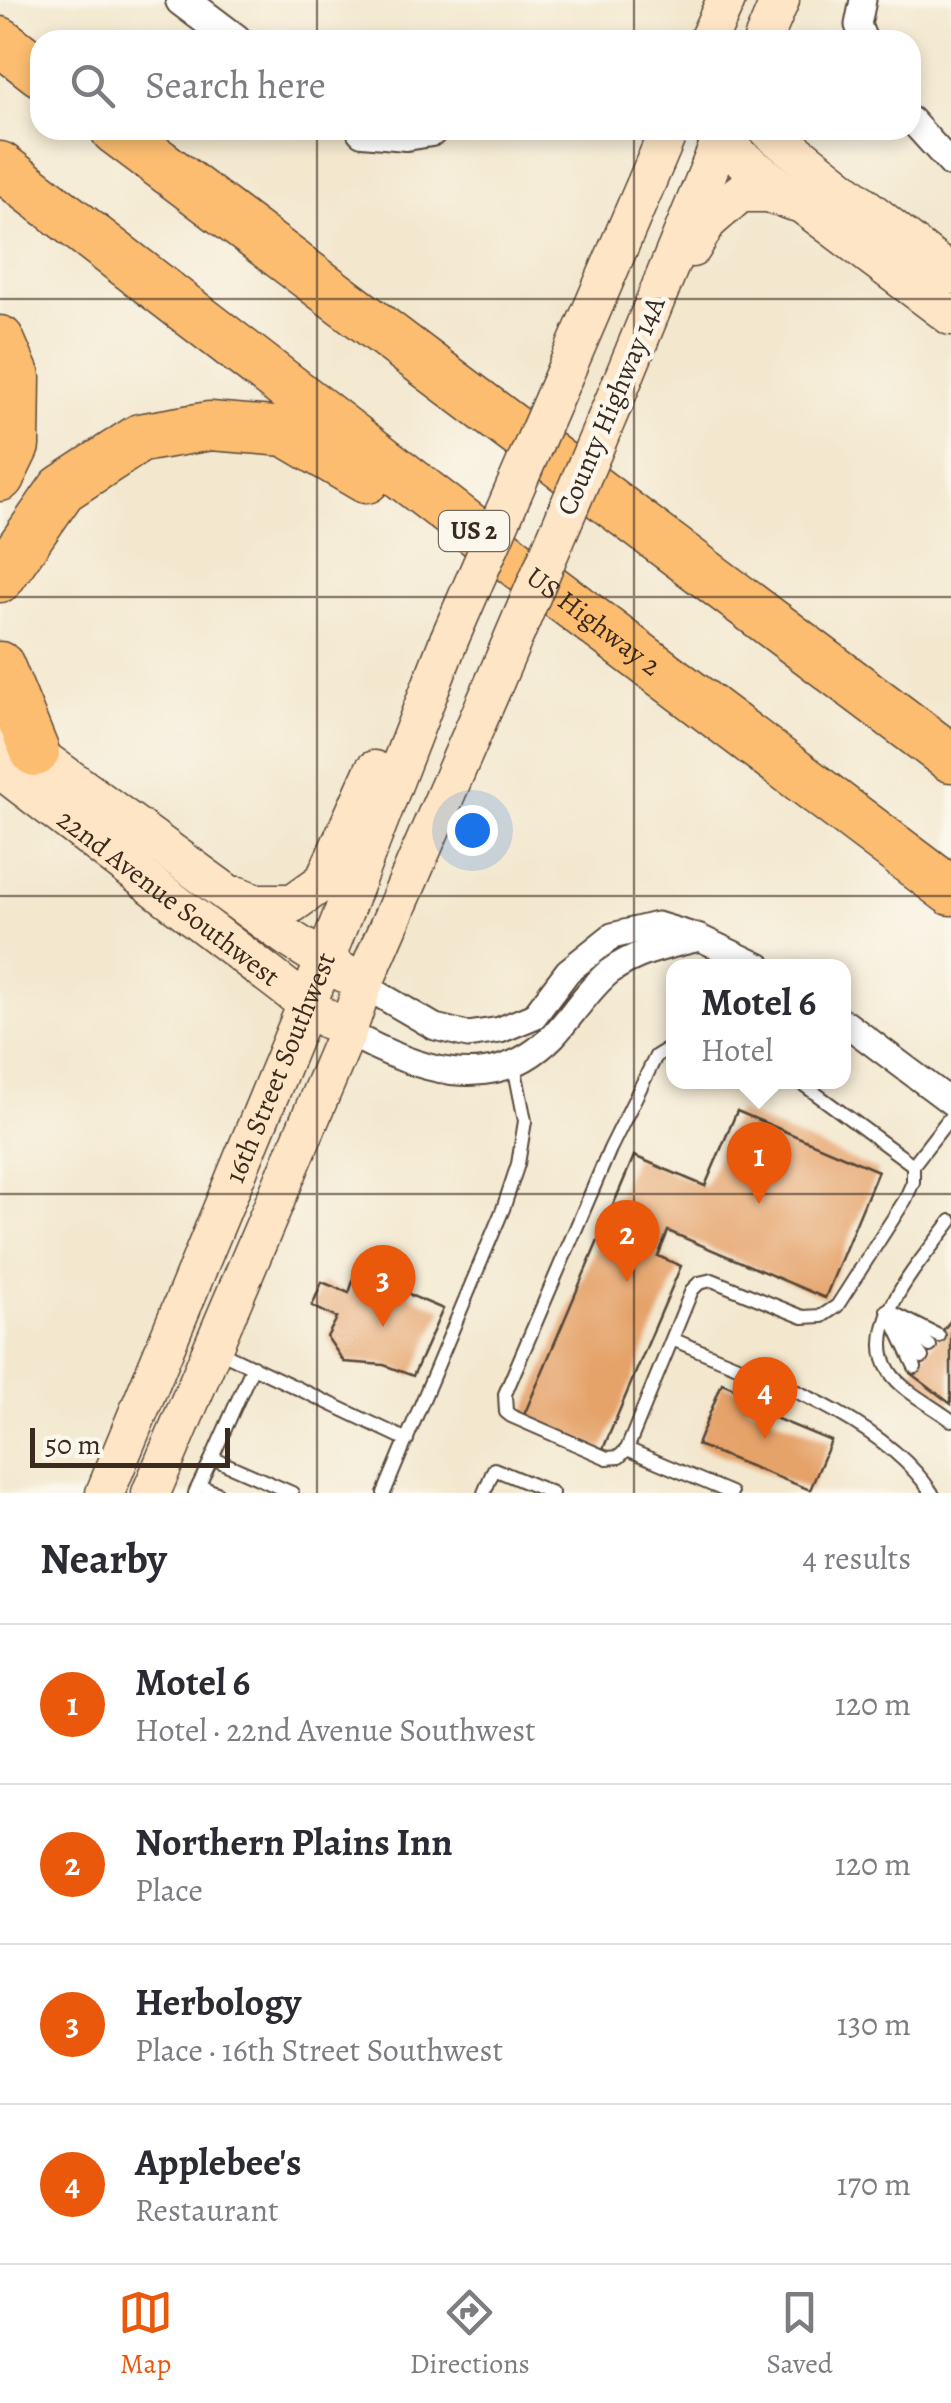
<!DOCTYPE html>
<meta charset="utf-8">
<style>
:root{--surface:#fff;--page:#f2f2f3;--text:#2b2b33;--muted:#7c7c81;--line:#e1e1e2;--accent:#ea580c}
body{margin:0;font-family:Alegreya,serif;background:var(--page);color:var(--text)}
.scale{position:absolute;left:30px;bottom:25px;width:200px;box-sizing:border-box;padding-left:10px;border:5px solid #3b2a1e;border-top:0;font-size:28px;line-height:35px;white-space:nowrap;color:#3b2a1e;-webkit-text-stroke:8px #fbf7ec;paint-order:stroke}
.you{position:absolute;left:472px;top:830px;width:35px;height:35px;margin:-25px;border:8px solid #fff;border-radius:50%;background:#1a73e8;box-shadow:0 0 0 15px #1a73e833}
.badge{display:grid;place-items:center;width:65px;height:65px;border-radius:50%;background:var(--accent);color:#fff;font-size:32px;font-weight:700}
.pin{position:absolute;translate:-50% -82px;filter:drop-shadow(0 2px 5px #0008)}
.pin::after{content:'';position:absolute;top:52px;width:35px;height:30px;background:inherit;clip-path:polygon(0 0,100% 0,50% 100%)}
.popup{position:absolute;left:666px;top:959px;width:185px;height:130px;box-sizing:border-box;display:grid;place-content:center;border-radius:20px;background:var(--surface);filter:drop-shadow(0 2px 8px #0005);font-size:32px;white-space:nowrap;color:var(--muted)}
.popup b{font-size:38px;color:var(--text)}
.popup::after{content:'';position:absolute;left:50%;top:100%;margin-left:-20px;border:20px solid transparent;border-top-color:var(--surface)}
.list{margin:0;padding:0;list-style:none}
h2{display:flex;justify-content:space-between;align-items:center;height:130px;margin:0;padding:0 40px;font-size:42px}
h2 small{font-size:32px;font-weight:400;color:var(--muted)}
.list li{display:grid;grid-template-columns:65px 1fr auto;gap:30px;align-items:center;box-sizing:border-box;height:160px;padding:0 40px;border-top:2px solid var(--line)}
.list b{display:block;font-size:38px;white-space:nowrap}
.list p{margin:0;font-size:32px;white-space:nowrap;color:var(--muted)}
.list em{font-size:32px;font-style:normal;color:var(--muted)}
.icon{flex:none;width:55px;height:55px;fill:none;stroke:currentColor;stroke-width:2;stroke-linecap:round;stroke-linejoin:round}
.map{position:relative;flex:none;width:951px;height:1493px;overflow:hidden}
.search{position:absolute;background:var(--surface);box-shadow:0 5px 15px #0003;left:30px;right:30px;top:30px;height:110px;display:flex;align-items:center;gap:25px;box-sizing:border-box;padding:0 35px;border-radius:30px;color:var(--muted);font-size:38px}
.sheet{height:770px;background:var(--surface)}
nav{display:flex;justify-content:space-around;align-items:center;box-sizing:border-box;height:140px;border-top:2px solid var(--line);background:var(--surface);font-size:28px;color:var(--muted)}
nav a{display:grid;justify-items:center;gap:5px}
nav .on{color:var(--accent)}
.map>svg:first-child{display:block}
.building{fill:#e5a269}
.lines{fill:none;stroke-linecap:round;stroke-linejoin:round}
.service-casing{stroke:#574638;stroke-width:16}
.minor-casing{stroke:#574638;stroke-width:29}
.tertiary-casing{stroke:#574638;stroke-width:36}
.secondary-casing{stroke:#574638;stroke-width:41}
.motorway-casing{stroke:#574638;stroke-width:51}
.service{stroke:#fff;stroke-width:12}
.minor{stroke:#fff;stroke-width:25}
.tertiary{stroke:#fff;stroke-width:32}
.secondary{stroke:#fee5c5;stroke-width:38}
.motorway{stroke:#fcbd6f;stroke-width:48}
.secondary-bridge-casing{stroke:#574638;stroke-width:41;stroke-linecap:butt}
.secondary-bridge{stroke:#fee5c5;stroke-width:38}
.grid{fill:none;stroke:#3b2a1e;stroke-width:2.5;stroke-opacity:0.55}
.labels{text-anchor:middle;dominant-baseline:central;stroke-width:9;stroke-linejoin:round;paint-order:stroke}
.shield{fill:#fbf7ec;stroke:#75685c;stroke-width:2.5}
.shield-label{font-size:25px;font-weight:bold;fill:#3b2a1e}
.street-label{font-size:28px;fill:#3b2a1e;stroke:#fbf7ec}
</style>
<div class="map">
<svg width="951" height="1493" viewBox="0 0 951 1493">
<rect width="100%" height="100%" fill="#fbf7ec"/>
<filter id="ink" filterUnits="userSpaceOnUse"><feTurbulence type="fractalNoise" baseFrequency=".01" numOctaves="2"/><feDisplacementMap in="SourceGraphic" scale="20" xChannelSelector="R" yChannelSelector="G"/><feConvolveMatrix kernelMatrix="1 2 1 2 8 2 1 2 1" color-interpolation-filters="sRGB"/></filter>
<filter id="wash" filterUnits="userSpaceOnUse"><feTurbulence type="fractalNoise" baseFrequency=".0048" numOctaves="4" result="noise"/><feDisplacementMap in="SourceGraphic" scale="40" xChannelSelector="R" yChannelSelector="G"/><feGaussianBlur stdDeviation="2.25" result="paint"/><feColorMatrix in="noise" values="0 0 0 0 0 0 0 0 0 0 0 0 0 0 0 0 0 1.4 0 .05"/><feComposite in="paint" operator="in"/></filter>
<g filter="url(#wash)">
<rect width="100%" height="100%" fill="#f3e7cd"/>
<g id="blocks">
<path class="building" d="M737 1111 878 1171 825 1298 668 1231 658 1256 681 1266 603 1449 524 1415 634 1156 705 1186Z
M379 1271 412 1296 443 1309 413 1376 384 1365 344 1362 327 1337 337 1318 312 1306 322 1282 349 1293 354 1278Z
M951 1320V1404L910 1373Z
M722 1383 750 1395 746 1406 831 1441 810 1490 697 1445Z"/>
</g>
</g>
<g filter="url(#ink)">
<use href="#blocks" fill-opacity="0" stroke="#574638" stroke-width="2.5"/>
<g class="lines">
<defs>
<path id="service" d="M674 1045 656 1056 610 1149 505 1394 506 1412 511 1416 607 1458 619 1457 627 1449 692 1290 699 1283 712 1280 803 1317 822 1316 837 1306 905 1200 913 1182V1165L951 1116
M800 1082 913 1165
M951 1221C925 1257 859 1325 890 1372 902 1391 933 1406 951 1420
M887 1310 939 1336
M889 1312 915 1367
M905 1324 930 1346
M904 1332 922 1357
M672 1339C757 1376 878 1413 932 1493
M217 1350 407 1440
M627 1449 731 1493
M212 1458 253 1366
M199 1486 217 1493
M195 1493 212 1458 292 1493
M384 1493 503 1209 518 1164 525 1121 514 1065
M484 1493 494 1469 552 1493"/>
<path id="minor" d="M863 0 858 25 864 40
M911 120 951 164
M363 985 435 1027 468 1035 500 1030 534 1016 568 971 612 936 657 925 700 938 759 966
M844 1022 951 1102
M347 1032C414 1069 491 1099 553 1036 572 1016 588 989 609 972 634 953 666 946 695 939"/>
<path id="tertiary" d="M182 0 235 40
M363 130 406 134 431 130"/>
<g id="secondary">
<path d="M708 40 726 0"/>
<path d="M763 40 780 0"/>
<path d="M721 130 738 156 951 316"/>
<path d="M768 130 951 275"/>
<path d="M692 248 707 222 740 193H768L795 202"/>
<path d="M566 370 669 130"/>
<path d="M615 399 725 130"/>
<path d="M14 738 287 937 344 973"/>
<path id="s1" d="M0 769 328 1020"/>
<path d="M239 896 256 903H293L324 881 374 770"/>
<path id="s2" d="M105 1493 325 960 449 640"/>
<path d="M151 1493 347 1032 363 985 495 681"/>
</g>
<g id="motorway">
<path d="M0 41 40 72"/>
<path d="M115 130 951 758"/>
<path id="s3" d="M0 166 524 569 951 891"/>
<path d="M0 340 16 377 15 446 0 477"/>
<path d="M0 578 62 489 140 438 210 426 286 432 366 479"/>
<path d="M0 666 35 752"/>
</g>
</defs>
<use href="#service" class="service-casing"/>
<use href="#minor" class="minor-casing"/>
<use href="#tertiary" class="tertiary-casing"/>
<use href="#secondary" class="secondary-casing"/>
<use href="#motorway" class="motorway-casing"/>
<use href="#service" class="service"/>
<use href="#minor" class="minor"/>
<use href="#tertiary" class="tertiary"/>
<use href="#secondary" class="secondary"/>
<use href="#motorway" class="motorway"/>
<defs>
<path id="secondary-bridge" d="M449 640 566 370
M495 681 615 399"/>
</defs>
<use href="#secondary-bridge" class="secondary-bridge-casing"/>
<use href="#secondary-bridge" class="secondary-bridge"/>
</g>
</g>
<path class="grid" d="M317 0V40M634 0V40M317 130V1493M634 130V1493M0 299H951M0 597H951M0 896H951M0 1194H951"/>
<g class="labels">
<rect class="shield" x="439" y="511" width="70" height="40" rx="8"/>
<g class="shield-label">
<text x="474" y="531">US 2</text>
</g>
<g class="street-label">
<text transform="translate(611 406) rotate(-67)">County Highway 14A</text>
<text stroke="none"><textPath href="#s3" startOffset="748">US Highway 2</textPath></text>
<text stroke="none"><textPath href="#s1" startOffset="212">22nd Avenue Southwest</textPath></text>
<text stroke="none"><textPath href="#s2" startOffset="460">16th Street Southwest</textPath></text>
</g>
</g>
</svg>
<div class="scale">50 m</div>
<div class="you"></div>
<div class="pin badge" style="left:759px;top:1204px">1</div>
<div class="popup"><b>Motel 6</b>Hotel</div>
<div class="pin badge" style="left:627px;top:1282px">2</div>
<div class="pin badge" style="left:383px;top:1327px">3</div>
<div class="pin badge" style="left:765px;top:1439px">4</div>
<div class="search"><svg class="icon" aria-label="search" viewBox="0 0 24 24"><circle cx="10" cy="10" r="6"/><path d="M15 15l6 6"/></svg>Search here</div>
</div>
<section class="sheet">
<h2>Nearby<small>4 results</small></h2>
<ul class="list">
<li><span class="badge">1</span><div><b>Motel 6</b><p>Hotel · 22nd Avenue Southwest</p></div><em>120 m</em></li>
<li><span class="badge">2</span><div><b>Northern Plains Inn</b><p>Place</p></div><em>120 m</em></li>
<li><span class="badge">3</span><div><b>Herbology</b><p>Place · 16th Street Southwest</p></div><em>130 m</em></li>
<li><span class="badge">4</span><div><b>Applebee's</b><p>Restaurant</p></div><em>170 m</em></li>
</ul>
</section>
<nav>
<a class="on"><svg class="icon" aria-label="map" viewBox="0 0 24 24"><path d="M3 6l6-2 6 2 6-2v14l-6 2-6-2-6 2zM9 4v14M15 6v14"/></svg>Map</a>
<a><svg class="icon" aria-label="directions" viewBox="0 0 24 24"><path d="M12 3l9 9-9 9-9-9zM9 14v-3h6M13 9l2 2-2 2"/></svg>Directions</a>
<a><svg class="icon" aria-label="saved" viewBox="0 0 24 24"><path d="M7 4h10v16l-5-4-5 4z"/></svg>Saved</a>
</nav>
